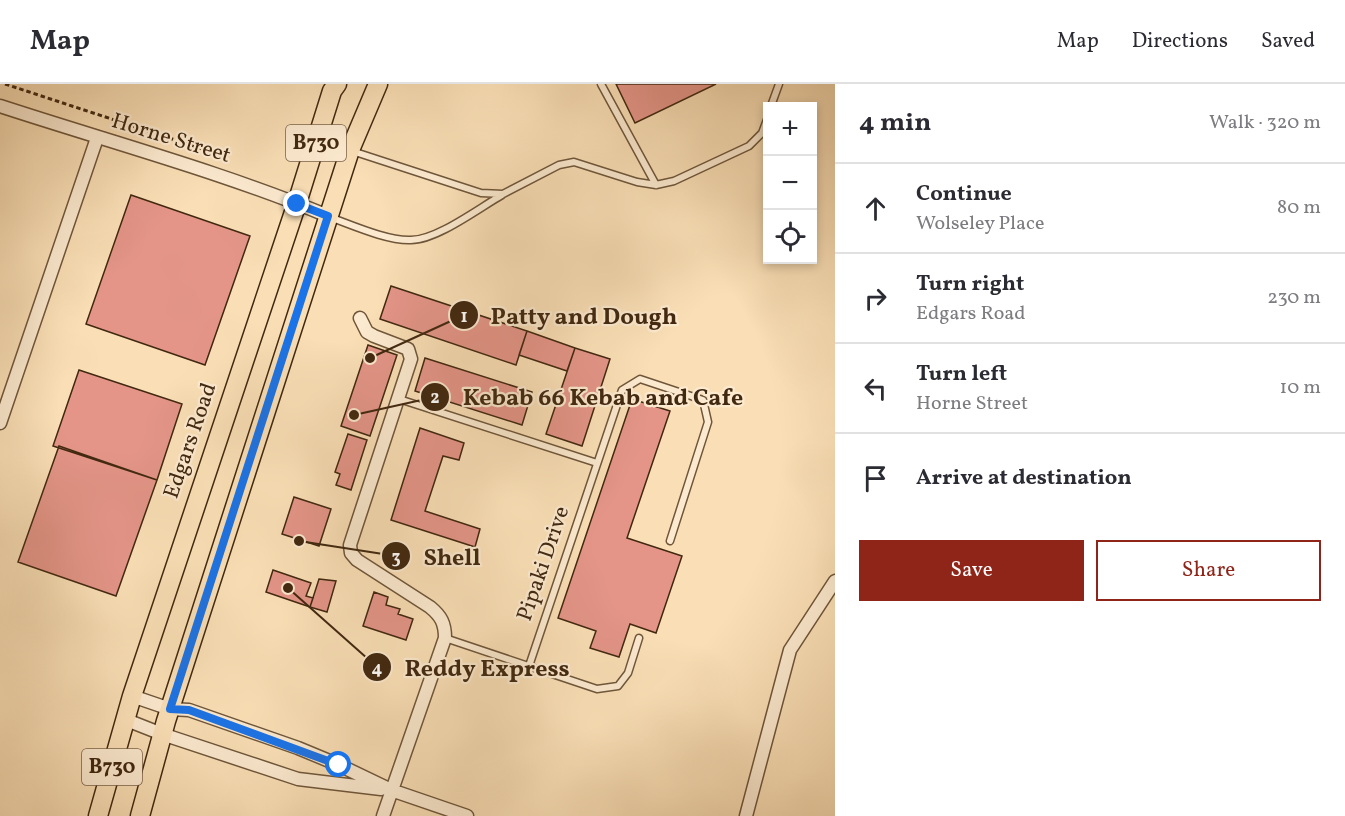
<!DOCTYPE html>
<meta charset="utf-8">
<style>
:root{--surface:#fff;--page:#f2f2f3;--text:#2b2b33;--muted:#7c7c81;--line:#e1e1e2;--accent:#8f2418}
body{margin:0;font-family:Vollkorn,serif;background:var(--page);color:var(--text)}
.controls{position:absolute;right:18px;top:18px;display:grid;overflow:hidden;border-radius:0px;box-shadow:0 3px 9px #0003}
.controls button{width:54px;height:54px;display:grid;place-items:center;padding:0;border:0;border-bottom:2px solid var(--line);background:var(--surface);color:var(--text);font:30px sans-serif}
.stop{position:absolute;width:18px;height:18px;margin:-14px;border:4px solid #1a73e8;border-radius:50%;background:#fff}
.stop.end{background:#1a73e8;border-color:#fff;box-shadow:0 2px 6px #0008}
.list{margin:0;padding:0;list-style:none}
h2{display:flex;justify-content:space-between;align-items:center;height:78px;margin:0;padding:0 24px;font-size:26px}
h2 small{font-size:20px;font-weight:400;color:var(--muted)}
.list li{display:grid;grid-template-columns:39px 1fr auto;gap:18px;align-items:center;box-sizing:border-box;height:90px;padding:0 24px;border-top:2px solid var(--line)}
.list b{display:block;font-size:22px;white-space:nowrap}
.list p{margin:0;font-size:20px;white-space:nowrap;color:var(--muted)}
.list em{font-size:20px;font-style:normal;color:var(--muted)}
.actions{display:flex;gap:12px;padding:18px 24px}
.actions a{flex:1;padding:14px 0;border:2px solid var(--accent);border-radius:0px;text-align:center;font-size:21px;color:var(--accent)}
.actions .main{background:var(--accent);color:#fff}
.icon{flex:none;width:33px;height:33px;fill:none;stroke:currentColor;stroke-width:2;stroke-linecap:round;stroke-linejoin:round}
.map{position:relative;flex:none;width:835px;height:732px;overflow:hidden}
header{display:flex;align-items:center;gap:36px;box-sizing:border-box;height:84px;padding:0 30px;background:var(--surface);border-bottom:2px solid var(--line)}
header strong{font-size:28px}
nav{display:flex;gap:33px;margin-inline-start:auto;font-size:21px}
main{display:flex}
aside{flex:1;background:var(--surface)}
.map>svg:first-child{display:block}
.building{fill:#e49588;stroke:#412810;stroke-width:1.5}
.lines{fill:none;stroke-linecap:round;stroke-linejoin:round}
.service-casing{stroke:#6f563a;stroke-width:9}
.minor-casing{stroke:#6f563a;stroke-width:15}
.primary-casing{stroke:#412810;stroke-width:21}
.path{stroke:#412810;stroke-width:3;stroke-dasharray:4.5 3;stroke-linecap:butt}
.service{stroke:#fcead0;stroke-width:6}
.minor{stroke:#fcead0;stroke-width:12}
.primary{stroke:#fadfb6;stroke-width:18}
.route{stroke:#1a73e8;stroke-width:8}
.labels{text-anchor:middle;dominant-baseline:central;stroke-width:4.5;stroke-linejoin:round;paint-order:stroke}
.shield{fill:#fcead0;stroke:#79624a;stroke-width:1.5}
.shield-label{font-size:21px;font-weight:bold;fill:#412810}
.street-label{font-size:22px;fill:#412810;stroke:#fcead0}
.leader{fill:none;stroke:#412810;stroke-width:2}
.callout-dot{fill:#412810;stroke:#fcead0;stroke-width:2}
.mark-label{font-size:18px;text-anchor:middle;font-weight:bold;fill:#fff}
.callout-label{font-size:24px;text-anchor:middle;font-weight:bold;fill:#412810;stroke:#fcead0;stroke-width:4.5;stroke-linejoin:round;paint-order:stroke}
</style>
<header>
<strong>Map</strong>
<nav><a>Map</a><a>Directions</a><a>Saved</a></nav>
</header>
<main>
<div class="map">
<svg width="835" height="732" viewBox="0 0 835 732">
<rect width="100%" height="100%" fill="#fadfb6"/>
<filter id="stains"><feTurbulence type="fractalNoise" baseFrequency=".00333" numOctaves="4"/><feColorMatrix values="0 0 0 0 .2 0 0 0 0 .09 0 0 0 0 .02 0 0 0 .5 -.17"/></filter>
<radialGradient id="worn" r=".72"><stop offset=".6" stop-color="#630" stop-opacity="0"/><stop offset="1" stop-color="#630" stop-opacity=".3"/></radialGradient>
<path class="building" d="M616 0H716L635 39Z
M131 111 250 152 205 281 86 240Z
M391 202 527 247 516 281 380 235Z
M527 247 575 264 567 287 519 271Z
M368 261 397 271 370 352 341 342Z
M575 264 610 275 582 362 546 350Z
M425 274 532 308 522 341 415 307Z
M79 286 182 320 157 396 53 362Z
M632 315 670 327 627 454 682 472 656 549 630 540 619 573 590 564 596 547 558 534Z
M420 344 464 359 459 376 443 372 425 427 480 445 475 463 391 436Z
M348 350 367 356 351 406 336 401 340 390 335 388Z
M59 362 157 396 116 512 18 478Z
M294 413 331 425 319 462 282 450Z
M273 486 311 499 306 512 313 514 310 523 266 508Z
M319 495 336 497 327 528 310 523Z
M374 508 388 513 386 521 400 525 398 530 413 535 406 556 363 542Z"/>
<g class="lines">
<defs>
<path id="service" d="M601 0 656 101
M771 22 779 0
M352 67 481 109 503 110 559 81 574 78 637 98 656 101 674 97 749 62 762 49 768 33
M332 134C354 142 388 157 411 156 437 156 479 124 502 111
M399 315 597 379
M445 554 597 605 618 602 628 589 639 554
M529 582 622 306 640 295 703 316 708 338 670 457"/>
<path id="minor" d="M0 22C110 58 222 88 328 132
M360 234 367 248 374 252 408 265 411 275 350 461 351 469 357 476 430 523C441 532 445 539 445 554L383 732
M0 339 97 54
M132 612 170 625 189 626 298 664 339 681 391 706 467 732
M124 635 162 650 298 695 381 705
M746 732 790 566 835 497"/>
<path id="primary" d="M98 732 132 612 297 119 332 7 337 0
M140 732 166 637 350 66 378 0"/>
</defs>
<use href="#service" class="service-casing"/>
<use href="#minor" class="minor-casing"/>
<use href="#primary" class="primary-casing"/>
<path class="path" d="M5 0 221 71"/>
<use href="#service" class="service"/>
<use href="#minor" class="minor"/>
<use href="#primary" class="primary"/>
</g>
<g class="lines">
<path class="route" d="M297 120 328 132 170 625 189 626 339 681"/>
</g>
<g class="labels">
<g class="shield">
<rect x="286" y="41" width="60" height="36" rx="4.5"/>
<rect x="82" y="665" width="60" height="36" rx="4.5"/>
</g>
<g class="shield-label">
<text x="316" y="59">B730</text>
<text x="112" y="683">B730</text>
</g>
<g class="street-label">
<text transform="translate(171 55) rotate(17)">Horne Street</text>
<text transform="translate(191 357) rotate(-71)">Edgars Road</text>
<text transform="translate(544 480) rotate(-71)">Pipaki Drive</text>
</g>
</g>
<path class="leader" d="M370 274L464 231M354 331L435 313M299 457L396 472M288 504L377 583"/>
<g class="callout-dot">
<circle cx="370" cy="274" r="6"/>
<circle cx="354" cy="331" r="6"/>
<circle cx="299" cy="457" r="6"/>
<circle cx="288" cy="504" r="6"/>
<circle cx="464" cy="231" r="15"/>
<circle cx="435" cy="313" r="15"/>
<circle cx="396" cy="472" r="15"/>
<circle cx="377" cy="583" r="15"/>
</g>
<g class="mark-label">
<text x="464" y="238">1</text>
<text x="435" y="319">2</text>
<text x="396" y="479">3</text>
<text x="377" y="590">4</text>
</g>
<g class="callout-label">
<text x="584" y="240">Patty and Dough</text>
<text x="603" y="321">Kebab 66 Kebab and Cafe</text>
<text x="452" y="481">Shell</text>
<text x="487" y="592">Reddy Express</text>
</g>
<rect width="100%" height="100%" filter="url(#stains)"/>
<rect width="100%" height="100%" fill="url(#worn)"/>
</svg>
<div class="controls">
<button>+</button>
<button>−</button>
<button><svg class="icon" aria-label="locate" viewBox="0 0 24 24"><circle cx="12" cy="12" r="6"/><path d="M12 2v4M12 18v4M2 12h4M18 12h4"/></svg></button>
</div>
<div class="stop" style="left:339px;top:681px"></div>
<div class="stop end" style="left:297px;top:120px"></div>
</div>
<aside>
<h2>4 min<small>Walk · 320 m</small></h2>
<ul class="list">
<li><svg class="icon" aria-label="ahead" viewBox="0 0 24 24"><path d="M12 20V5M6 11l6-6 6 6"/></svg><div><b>Continue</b><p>Wolseley Place</p></div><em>80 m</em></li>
<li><svg class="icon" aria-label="right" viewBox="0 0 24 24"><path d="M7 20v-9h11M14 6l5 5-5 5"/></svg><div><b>Turn right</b><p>Edgars Road</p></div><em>230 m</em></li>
<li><svg class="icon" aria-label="left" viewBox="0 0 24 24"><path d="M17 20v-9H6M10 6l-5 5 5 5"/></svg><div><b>Turn left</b><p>Horne Street</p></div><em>10 m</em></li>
<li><svg class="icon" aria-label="arrive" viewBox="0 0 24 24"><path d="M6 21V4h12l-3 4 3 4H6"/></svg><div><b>Arrive at destination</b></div></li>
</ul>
<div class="actions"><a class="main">Save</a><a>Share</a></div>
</aside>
</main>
